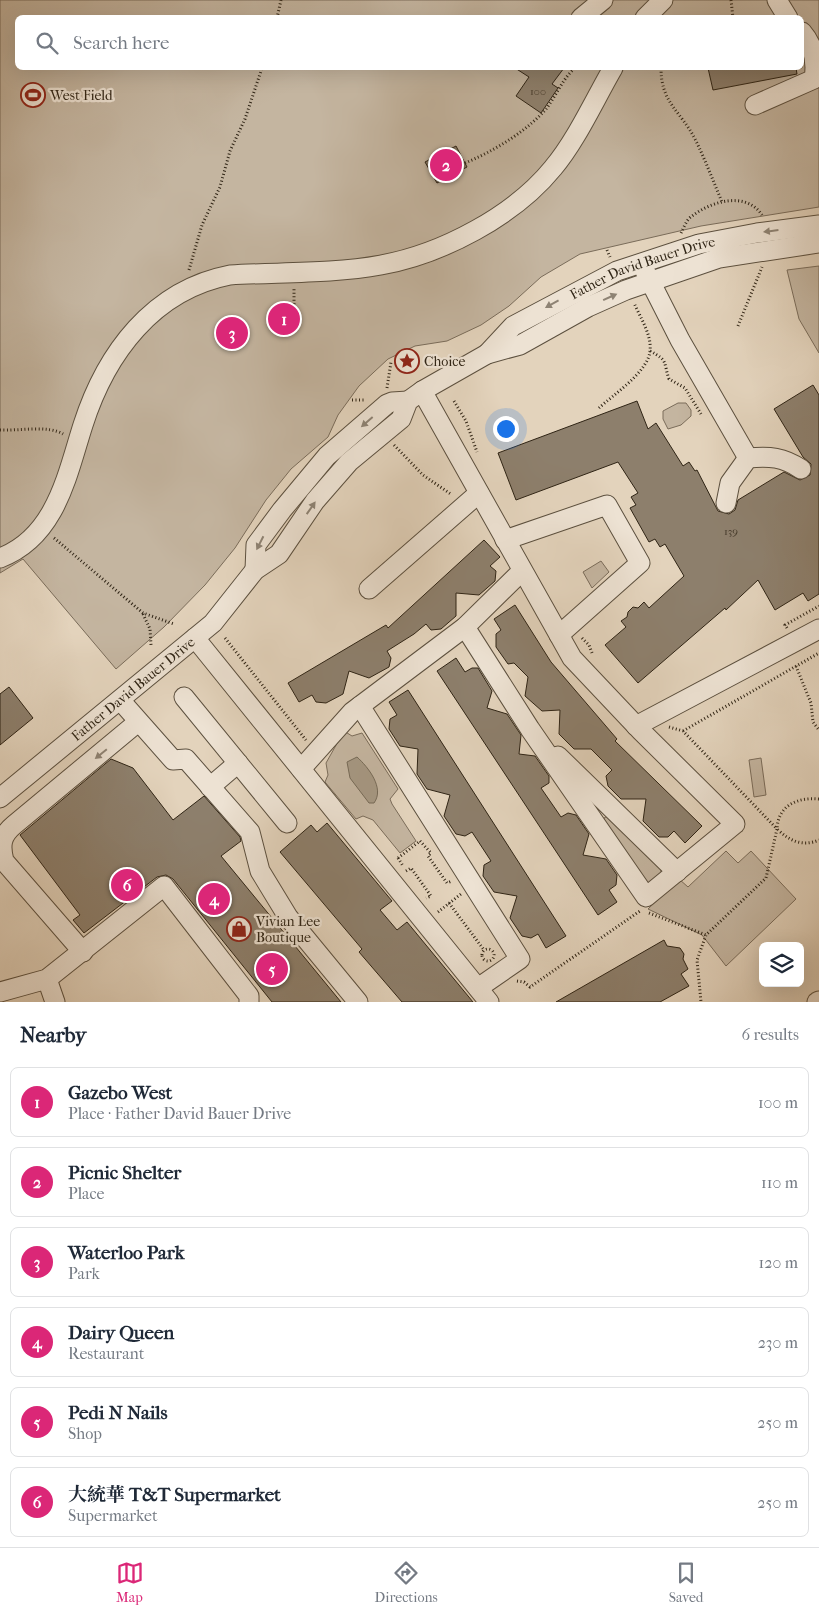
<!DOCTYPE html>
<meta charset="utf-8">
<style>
:root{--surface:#fff;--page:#f6f6f7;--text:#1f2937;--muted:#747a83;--line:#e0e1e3;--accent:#db2777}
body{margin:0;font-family:"IM FELL French Canon","Noto Serif SC",serif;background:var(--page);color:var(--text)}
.controls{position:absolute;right:15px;bottom:15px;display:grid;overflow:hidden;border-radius:8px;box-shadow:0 5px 20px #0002}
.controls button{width:45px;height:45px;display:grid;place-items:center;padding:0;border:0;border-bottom:1px solid var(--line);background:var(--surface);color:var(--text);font:25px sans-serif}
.you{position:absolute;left:505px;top:428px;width:18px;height:18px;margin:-12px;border:4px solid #fff;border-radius:50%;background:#1a73e8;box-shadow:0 0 0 8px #1a73e833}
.badge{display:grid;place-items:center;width:32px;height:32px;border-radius:50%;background:var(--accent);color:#fff;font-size:16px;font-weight:700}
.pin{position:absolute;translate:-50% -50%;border:2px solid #fff;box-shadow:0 1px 5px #0006}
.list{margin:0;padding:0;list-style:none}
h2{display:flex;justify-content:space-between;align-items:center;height:65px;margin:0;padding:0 20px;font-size:21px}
h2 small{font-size:16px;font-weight:400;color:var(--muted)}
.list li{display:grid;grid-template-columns:32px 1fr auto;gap:15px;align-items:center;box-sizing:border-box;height:70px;margin:0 10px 10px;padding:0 10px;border:1px solid var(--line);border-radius:8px}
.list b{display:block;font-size:19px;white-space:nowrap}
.list p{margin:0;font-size:16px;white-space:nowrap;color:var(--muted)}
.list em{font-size:16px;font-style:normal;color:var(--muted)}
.icon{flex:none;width:28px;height:28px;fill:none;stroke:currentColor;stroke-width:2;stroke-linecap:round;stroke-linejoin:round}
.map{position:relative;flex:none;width:819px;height:1002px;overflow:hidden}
.search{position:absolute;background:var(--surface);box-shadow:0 5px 20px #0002;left:15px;right:15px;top:15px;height:55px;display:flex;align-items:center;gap:12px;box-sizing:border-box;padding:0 18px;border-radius:8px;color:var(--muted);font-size:19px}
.sheet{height:545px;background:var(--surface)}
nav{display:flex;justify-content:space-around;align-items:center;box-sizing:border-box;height:70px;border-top:1px solid var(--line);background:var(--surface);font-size:14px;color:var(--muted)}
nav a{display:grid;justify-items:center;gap:2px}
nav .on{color:var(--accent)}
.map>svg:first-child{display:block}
.green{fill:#c4b5a0;stroke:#7a6c5a;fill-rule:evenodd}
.water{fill:#a69883;stroke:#766a57}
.building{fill:#8d7f6c;stroke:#2f2415}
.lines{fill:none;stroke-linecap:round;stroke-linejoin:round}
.minor-casing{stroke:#5c503f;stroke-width:21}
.path{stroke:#2f2415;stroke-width:3;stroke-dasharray:1 2.5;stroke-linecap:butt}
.minor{stroke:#ede2d3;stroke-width:19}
.oneway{fill:#8e8374}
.labels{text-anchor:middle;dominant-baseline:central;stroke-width:4.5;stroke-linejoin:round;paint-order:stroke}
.number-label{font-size:11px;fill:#463b2b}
.poi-label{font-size:14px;fill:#2f2415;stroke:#ede2d3;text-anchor:start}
.street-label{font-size:14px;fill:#2f2415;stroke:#ede2d3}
</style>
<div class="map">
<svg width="819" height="1002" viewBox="0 0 819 1002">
<rect width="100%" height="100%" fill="#e3d3bc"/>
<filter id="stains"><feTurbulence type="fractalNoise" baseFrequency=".004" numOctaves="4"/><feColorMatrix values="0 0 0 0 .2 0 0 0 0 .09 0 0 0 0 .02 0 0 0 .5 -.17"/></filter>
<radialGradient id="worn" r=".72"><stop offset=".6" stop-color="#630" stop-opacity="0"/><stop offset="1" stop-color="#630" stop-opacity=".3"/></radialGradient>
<path class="green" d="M0 0H819V207L701 226 580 254 541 277 509 306 481 325 447 341 415 346 388 359 359 386 338 415 328 437 291 469 266 500 235 548 205 585 164 627 116 669 23 559 0 573ZM18 18H802V68H18Z
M819 266V353L799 319 787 270Z
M678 403H686L691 410V416L681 425 668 429 663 419V411Z
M601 561 609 572 592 588 583 572Z
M344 731 352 736 362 733 398 789 390 799 392 804 416 841 400 853 373 820 363 816 356 819 325 782 328 775 326 763Z
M761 758 766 795 754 797 749 760Z
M608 816 661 869V873L649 884 645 883 605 823 604 818Z
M726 851 738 863 751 851 796 899 726 966 702 935 648 909 679 879 688 887Z"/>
<path class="water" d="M357 757C368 767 385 788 374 803H369L350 778 347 762Z"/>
<path class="building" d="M515 68H564L552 84 558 88 541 113 516 96 529 77Z
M708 68H796L797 74 713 90Z
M456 146 467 167 437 183 425 162Z
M288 311 293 318 289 326 280 327 275 319 279 312Z
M813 385 819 395V594L808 601 803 593 775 610 758 580 726 610 725 608 638 683 605 645 626 627 621 621 627 617 628 612 633 607 638 608 644 602 649 608 684 576 665 544 660 547 655 539 649 542 630 508 636 505 631 497 638 493 618 462 516 500 498 453 637 401 648 429 656 423 683 466 689 462 695 471 697 470 718 511 729 514 735 510 738 500 784 472 800 480 810 475 811 464 803 457 774 409Z
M484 540 500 557 490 566 496 571 495 581 479 595 456 593V616L441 629 431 630 426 624 414 634 387 651 391 658 389 667 369 678 349 671 343 694 326 703 316 702 312 695 299 702 288 683 386 625 388 628Z
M515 605 551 662 617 739 615 741 702 826 685 843 674 831 668 837H659L643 821 646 799H621L608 786 606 776 612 770 591 749H574L559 734 560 710 542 711 525 696 528 677 514 663 508 664 496 647V634L501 630 494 619Z
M456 658 465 672 472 668H478L492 691 487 708 507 714 521 735 519 754 535 756 549 776V783L541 788 561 817 568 813 576 815 589 834 583 855 606 859 617 875 616 885 609 890 617 902 598 915 437 671Z
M9 687 33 718 0 745V694Z
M408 690 566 936 546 948 538 934 531 938 522 936 510 918 517 896 494 892 483 876 484 865 491 861 472 832 465 836 456 834 444 816 450 795 427 789 417 774 418 749 400 746 389 729 390 719 397 715 389 702Z
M111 759 133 768 173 820 204 796 240 837 241 841 221 856 341 1002H272L173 879 166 875 157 877 84 933 73 920 80 915 20 835Z
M327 823 392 901 380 910 397 930 407 922 473 1002H402L359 952 362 949 280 852 311 825 317 832Z
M664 940 667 946 680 948 684 954 683 959 688 969 681 974 689 986 660 1002H556Z"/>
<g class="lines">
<defs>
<g id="minor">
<path d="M777 0 788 18"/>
<path d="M581 18 603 0"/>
<path d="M645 18 663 0"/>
<path d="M755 105 814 79C817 61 814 46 802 32"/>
<path d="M645 271 680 340 748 458"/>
<path id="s1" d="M487 354 513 326 617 271 699 244 757 233 819 225"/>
<path d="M422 391 572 658 641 731 735 824 646 897 530 729 465 627"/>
<path d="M726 503 730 483 748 458C770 456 783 457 801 469"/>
<path d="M505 540 607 505 640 563 559 635"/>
<path d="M0 558C56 537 67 475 83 425 106 353 153 290 230 275 280 272 332 274 381 265 442 254 514 216 553 168 576 141 595 99 613 68"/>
<path d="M255 570 256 545 282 510 327 456 387 404 392 402 408 401"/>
<path d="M369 589 479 493"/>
<path d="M195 638 489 1002"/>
<path d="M184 697 287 823"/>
<path d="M120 700 173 760 186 759 250 832 260 871 288 917 358 1002"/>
<path d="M360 706 520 959 478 988"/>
<path d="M636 726 819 629"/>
<path d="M558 756 677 872"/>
<path d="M301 769 352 712 465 627 522 571"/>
<path d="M210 787 238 763"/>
<path id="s2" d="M0 798 213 623 255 570 279 554 315 501 349 462 401 419 408 401 422 391 487 354 520 345 588 307 626 290 719 258 819 243"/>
<path d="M83 952 4 861C0 845 1 836 14 825L138 722"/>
<path d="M47 979 55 1002"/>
<path d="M0 992 47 979 164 886 249 996V1002"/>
<path d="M817 1002 819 1001"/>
</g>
</defs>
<use href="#minor" class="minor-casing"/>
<path class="path" d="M731 0 733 18
M277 18 281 0
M661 68C661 103 680 110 695 139 705 159 713 181 722 202
M465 163C492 152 526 132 546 109 556 96 563 78 575 68
M681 233C684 227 687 219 692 216 712 201 746 191 762 215
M607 250 610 257
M189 270 202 225 220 187 230 151 245 119 262 68
M291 314 294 309V289
M738 326 762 267
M650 351C669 361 663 362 669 379L685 388 701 414
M387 388 391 362
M352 400H366
M454 401 466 421 477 452
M599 408C614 394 648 372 650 351 652 335 640 317 634 303
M0 430C18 431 49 425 63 434
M394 445 423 475 452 495
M54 538 143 613 174 624
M143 614 150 629 151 645
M787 628 785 625 819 606
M225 638 306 740
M582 638 589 645 592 653
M796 666 811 703 813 722 819 730
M669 727 683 731 777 829 766 878 706 935 697 960 701 1002
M683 731 819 653
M819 799C798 797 778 805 777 829 790 841 802 847 819 840
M420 841 431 853 428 856 447 883 452 881
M398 858 403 866
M398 858 420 841
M406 871 411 868 431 896 426 898
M449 903 484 950
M438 912 461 894
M649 913 706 935
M482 955a6 6 0 1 1 12 0a6 6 0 1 1-12 0Z
M517 981 524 982 530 987 640 911"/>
<use href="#minor" class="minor"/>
</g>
<defs><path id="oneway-solid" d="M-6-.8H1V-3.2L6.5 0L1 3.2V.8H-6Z" transform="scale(1.25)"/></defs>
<g class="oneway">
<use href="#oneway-solid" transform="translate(771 231) rotate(173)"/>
<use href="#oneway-solid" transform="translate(610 297) rotate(-24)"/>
<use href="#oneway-solid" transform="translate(552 304) rotate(151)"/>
<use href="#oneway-solid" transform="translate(367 422) rotate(139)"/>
<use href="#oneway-solid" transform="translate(311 508) rotate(-55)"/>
<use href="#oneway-solid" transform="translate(260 543) rotate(117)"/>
<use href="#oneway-solid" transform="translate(101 754) rotate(141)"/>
</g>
<defs>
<symbol id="stadium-ring" viewBox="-11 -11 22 22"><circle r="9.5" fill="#ede2d3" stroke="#8f2418" stroke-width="1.5"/><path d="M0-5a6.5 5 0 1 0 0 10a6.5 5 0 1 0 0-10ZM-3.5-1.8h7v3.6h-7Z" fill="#8f2418"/></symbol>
<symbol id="sight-ring" viewBox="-11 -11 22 22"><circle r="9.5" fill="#ede2d3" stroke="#8f2418" stroke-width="1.5"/><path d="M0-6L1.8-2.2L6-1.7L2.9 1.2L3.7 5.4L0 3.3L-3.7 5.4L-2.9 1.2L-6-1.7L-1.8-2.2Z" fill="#8f2418"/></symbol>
<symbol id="shop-ring" viewBox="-11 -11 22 22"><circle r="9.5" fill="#ede2d3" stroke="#8f2418" stroke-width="1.5"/><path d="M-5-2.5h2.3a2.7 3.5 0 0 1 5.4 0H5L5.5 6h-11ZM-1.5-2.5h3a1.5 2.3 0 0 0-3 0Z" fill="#8f2418"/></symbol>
</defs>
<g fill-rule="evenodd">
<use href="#stadium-ring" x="19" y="81" width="28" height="28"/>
<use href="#sight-ring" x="393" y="347" width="28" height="28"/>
<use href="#shop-ring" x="225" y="915" width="28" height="28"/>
</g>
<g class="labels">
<g class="number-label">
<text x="538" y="91">100</text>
<text x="731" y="531">139</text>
</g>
<g class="poi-label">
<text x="50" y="95">West Field</text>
<text x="424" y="361">Choice</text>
<text x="256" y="921">Vivian Lee<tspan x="256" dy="16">Boutique</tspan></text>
</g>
<g class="street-label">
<text stroke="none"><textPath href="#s1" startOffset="181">Father David Bauer Drive</textPath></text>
<text stroke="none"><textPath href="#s2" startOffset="172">Father David Bauer Drive</textPath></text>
</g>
</g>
<rect width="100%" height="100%" filter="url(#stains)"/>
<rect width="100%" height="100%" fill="url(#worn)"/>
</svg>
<div class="controls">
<button><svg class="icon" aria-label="layers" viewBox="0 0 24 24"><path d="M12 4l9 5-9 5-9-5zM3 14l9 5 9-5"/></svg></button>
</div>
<div class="you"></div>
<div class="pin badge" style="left:284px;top:319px">1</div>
<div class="pin badge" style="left:446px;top:165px">2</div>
<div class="pin badge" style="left:232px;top:333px">3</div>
<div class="pin badge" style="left:214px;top:899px">4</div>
<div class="pin badge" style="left:272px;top:969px">5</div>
<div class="pin badge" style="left:127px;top:885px">6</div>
<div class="search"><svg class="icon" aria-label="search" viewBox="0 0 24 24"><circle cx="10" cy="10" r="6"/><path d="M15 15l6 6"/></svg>Search here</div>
</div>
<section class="sheet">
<h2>Nearby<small>6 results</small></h2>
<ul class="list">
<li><span class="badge">1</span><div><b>Gazebo West</b><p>Place · Father David Bauer Drive</p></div><em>100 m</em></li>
<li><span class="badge">2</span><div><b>Picnic Shelter</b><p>Place</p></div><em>110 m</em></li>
<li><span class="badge">3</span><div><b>Waterloo Park</b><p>Park</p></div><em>120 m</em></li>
<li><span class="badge">4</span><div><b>Dairy Queen</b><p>Restaurant</p></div><em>230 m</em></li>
<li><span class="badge">5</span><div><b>Pedi N Nails</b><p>Shop</p></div><em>250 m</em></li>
<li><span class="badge">6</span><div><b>大統華 T&amp;T Supermarket</b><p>Supermarket</p></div><em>250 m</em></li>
</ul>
</section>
<nav>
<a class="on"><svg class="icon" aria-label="map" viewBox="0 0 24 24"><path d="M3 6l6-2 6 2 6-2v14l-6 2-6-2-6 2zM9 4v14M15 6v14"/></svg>Map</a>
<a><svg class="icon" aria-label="directions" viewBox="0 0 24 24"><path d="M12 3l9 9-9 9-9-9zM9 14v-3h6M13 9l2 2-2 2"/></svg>Directions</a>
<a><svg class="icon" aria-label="saved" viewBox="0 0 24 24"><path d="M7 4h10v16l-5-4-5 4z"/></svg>Saved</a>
</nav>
